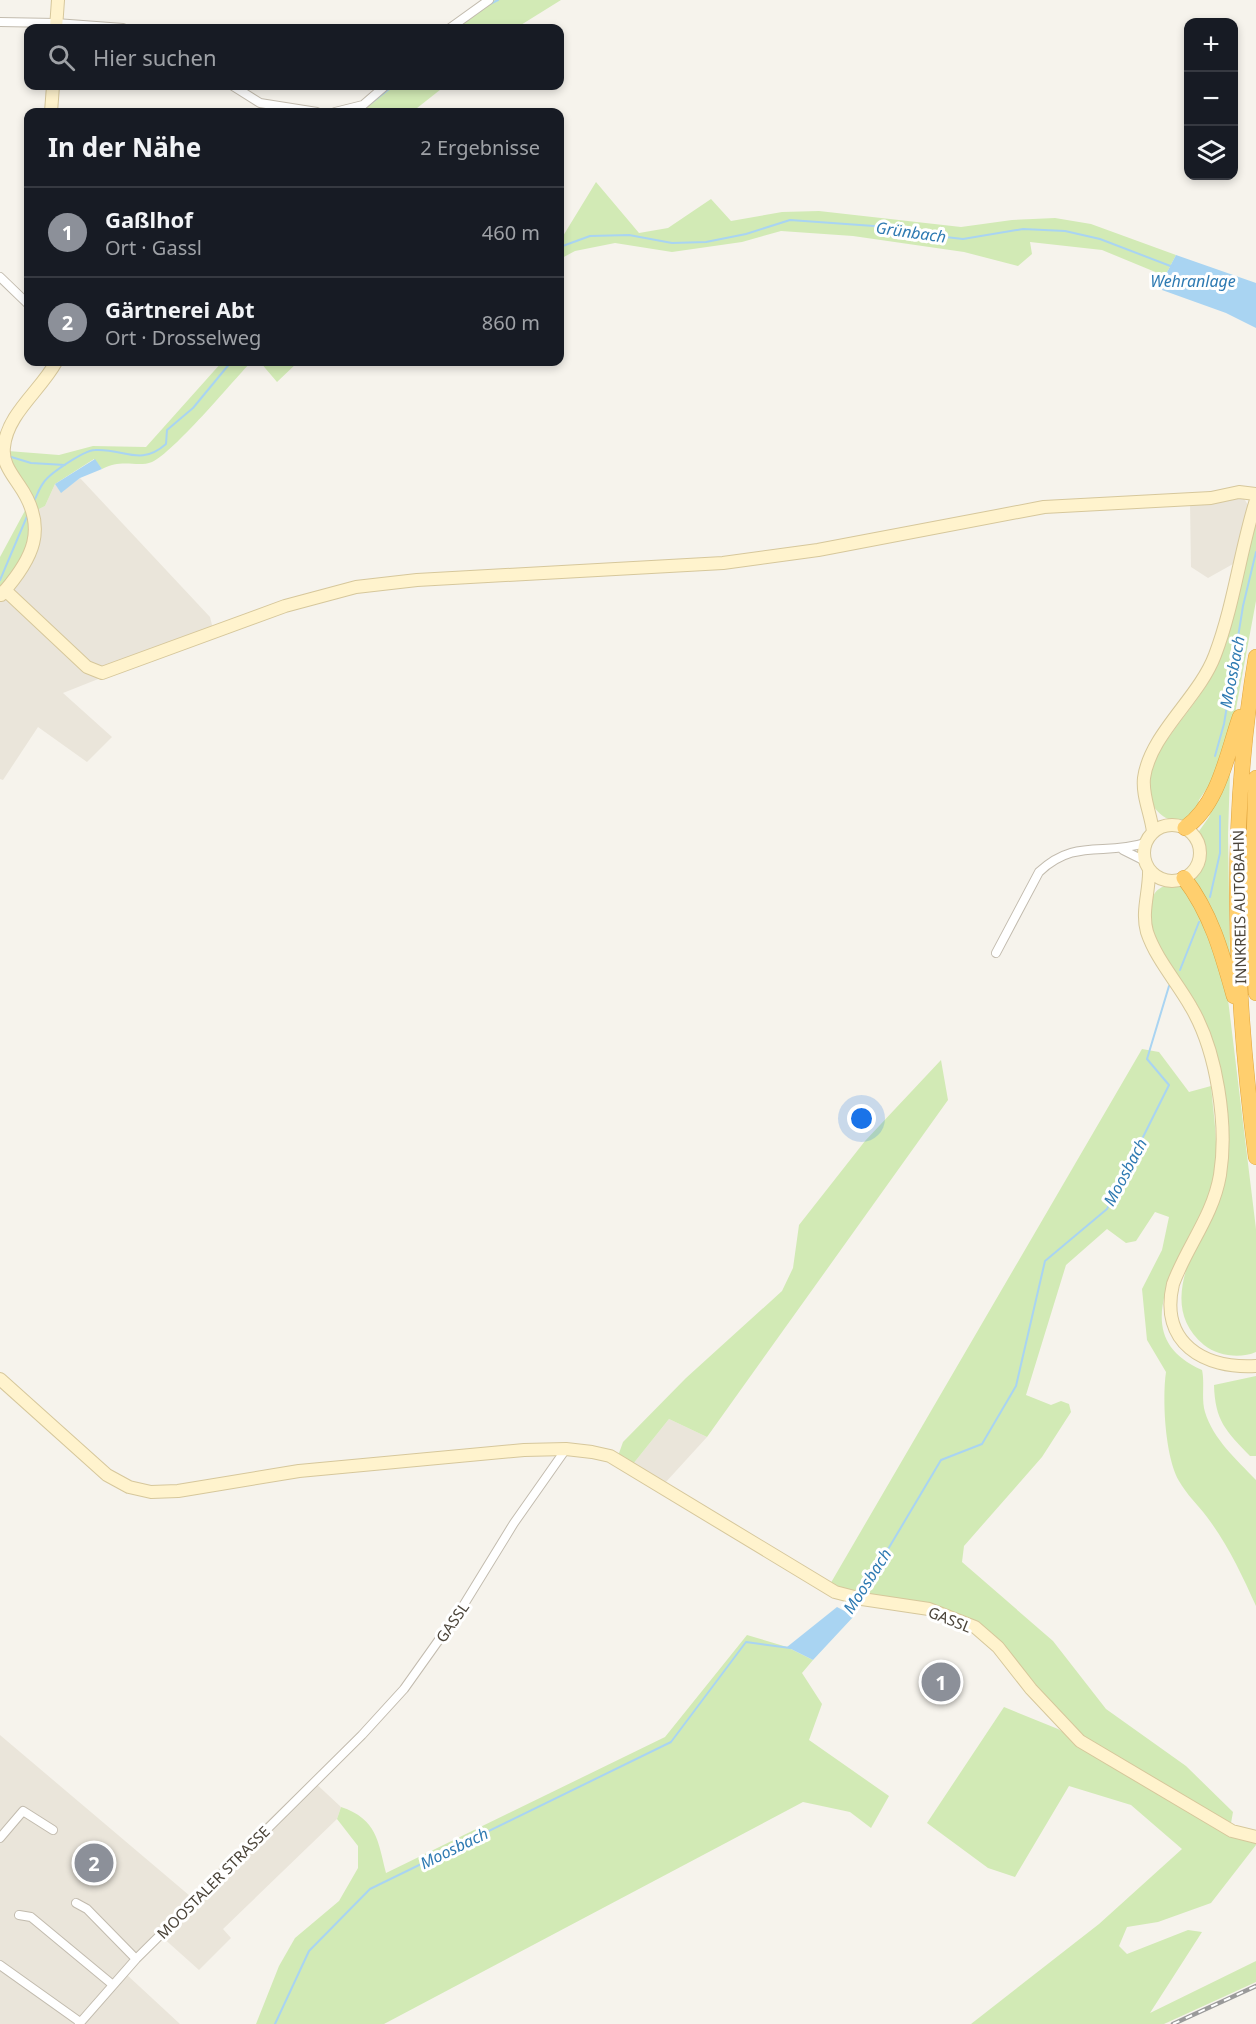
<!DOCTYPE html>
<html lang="de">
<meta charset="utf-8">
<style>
:root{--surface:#171b24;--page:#20242c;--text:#f1f3f6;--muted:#9ea1a6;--line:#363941;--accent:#8c9099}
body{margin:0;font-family:"Noto Sans",sans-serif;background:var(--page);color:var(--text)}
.controls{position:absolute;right:18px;top:18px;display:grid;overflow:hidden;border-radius:12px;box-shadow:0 3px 9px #0003}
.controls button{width:54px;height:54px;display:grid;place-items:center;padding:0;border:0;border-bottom:2px solid var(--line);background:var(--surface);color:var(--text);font:30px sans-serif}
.you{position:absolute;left:862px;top:1119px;width:21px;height:21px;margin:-15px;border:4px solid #fff;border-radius:50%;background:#1a73e8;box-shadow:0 0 0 9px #1a73e833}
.badge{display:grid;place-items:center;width:39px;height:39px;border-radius:50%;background:var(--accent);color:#fff;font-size:20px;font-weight:700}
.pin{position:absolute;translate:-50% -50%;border:3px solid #fff;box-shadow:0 2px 6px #0006}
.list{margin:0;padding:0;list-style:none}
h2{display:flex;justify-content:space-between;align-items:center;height:78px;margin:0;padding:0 24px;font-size:26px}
h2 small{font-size:20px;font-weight:400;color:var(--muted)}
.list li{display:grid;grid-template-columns:39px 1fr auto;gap:18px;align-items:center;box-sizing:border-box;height:90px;padding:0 24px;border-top:2px solid var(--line)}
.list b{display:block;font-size:22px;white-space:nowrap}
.list p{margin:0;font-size:20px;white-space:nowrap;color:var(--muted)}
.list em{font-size:20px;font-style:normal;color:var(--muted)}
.icon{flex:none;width:33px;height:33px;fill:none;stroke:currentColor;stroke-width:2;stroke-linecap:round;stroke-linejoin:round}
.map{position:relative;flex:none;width:1256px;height:2024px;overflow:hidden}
.search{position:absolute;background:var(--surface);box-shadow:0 3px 9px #0003;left:24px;top:24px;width:540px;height:66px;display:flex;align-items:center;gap:15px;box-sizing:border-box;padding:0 21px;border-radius:12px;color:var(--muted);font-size:22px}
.panel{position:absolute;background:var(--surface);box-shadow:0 3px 9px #0003;left:24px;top:108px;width:540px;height:258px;border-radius:12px}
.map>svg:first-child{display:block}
.residential{fill:#eae5da}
.green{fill:#d2eab5}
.water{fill:#a9d4f2}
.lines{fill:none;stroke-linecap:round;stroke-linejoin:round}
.stream{stroke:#a9d4f2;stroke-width:2}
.street-casing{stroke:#c2bbae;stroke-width:10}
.secondary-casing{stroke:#d6c79b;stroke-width:14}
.highway-casing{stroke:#e0a43c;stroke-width:16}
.street{stroke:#fff;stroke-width:8}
.secondary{stroke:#fff3cd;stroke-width:12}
.highway{stroke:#ffcf6e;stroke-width:15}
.rail-casing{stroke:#9a9a9a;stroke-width:4.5}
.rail{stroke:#fff;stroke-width:2;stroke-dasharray:7;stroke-linecap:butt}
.labels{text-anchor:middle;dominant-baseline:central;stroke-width:6;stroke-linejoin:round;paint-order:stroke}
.street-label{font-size:15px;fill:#4b4439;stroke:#fff}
.water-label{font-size:16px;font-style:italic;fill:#2e7ab2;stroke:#fff}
</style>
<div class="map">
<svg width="1256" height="2024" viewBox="0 0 1256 2024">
<rect width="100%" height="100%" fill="#f6f3ec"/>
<path class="residential" d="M80 478 210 617 214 633 63 693 112 737 87 762 38 727 3 780 0 779V602L27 570 37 510 45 506 55 484 61 492Z
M1243 497 1250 508 1233 564 1208 578 1191 567 1190 502Z
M669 1419 707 1437 665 1483 633 1464Z
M0 1735 190 1896 311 1779 341 1807 337 1819 223 1929 231 1938 199 1970 161 1936 126 1974 180 2024H0Z"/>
<path class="green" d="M492 0H561L516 28H452Z
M389 86H445L412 112H343L363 109Z
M596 182 639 233 668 228 711 199 731 221 782 212 819 211 961 227 1012 220 1055 218 1091 224 1176 255 1165 276 1102 250 1030 242 1032 254 1018 266 964 252 853 236 781 231 742 242 672 252 615 243 575 251 560 259V238L563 236Z
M222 362H251C231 383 174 452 152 462 137 468 123 458 102 469L94 459 55 484 45 506 37 510 13 471 8 451 59 455 93 446 146 447Z
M260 362H298L277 382Z
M28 505C34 544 25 560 0 589V557Z
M1256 519V601L1235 714 1220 769 1199 800 1196 815 1187 823C1150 822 1142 791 1153 760 1156 752 1164 744 1169 737 1187 711 1210 687 1220 657 1236 612 1244 564 1256 519Z
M1226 773H1230L1228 835 1230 959 1191 879C1204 864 1207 852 1197 834L1209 817Z
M1177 884 1187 889 1198 905 1226 983 1256 1229V1352C1240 1359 1218 1356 1204 1345 1157 1306 1195 1249 1214 1204 1217 1197 1223 1187 1224 1179 1227 1156 1219 1112 1217 1088 1215 1061 1213 1036 1201 1012 1185 979 1141 944 1151 903 1154 889 1162 885 1177 884Z
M1142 1049 1159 1052 1189 1092 1211 1086C1214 1122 1222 1161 1209 1196 1190 1249 1117 1333 1202 1370 1205 1383 1201 1399 1205 1412 1213 1439 1237 1460 1256 1480V1606C1242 1575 1228 1545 1207 1517 1198 1505 1187 1495 1179 1481 1165 1457 1162 1399 1166 1372L1147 1340 1142 1289 1162 1250 1169 1217 1155 1212 1136 1241 1126 1243 1107 1229 1066 1265 1026 1395 1051 1405 1061 1401 1069 1404 1071 1412 1042 1457 964 1546 962 1562 1053 1641 1106 1709 1186 1766 1233 1812 1231 1823 1098 1747 1071 1728 1031 1680 962 1616 856 1595 829 1586Z
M941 1060 948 1100 707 1437 669 1419 633 1464 618 1456 623 1442 686 1378 782 1291 793 1268 799 1225 865 1141Z
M1256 1376V1456H1250C1226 1431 1215 1421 1214 1385Z
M747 1635 787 1647 813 1660 802 1673 822 1704 809 1740 889 1796 871 1828 850 1812 803 1802 384 2024H256L279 1966 295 1938 339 1901 358 1868V1846L337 1819 341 1807C377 1819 378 1841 386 1873L665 1737Z
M1004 1707 1058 1729 1110 1762 1256 1837V1845L1211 1903 1158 1922 1127 1927 1119 1946 1127 1954 1188 1930 1202 1932 1150 2013 1256 1961V1982L1164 2024H971L1099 1924 1182 1849 1131 1805 1069 1786 1015 1877 988 1868 927 1823Z"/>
<path class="water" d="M1176 255 1256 283V328L1226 313 1162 290 1165 276Z
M95 459 102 469 80 478 61 493 55 484Z
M837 1607 854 1616 813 1660 787 1647Z"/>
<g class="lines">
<path class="stream" d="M490 4 498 0
M370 104 393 86
M560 247 590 236 629 235 672 243 706 242 746 234 790 220 902 228 928 235 963 239 1023 229 1065 231 1100 239 1173 267
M8 456 31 463 65 465
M33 503C37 496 39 488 44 482 50 473 85 450 95 450 124 448 140 467 166 444L167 430 193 408 231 362
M0 580 28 514
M1215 756 1224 724 1243 606 1256 552
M1210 897 1220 853V816
M1180 970 1199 922
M862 1593 941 1460 982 1444 1016 1386 1045 1261 1107 1209 1169 1085 1147 1059 1169 986
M846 1615 856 1603
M275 2024 309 1951 370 1889 671 1742 746 1642 790 1648"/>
<defs>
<path id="street" d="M0 22 56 23 123 28
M450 28 489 0
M233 86 260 103 317 112
M335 112 363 105 385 86
M0 277 28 304
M1123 850 1145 861
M996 953 1039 872C1075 838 1103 856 1145 843
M0 1838 23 1811 53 1830
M76 1903 87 1909 136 1959
M19 1915 31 1917 113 1985
M0 1965 80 2022
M79 2024 136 1959 362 1735 404 1689 463 1606 514 1523 566 1449"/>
<path id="secondary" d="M56 28 58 0
M51 112 53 86
M5 590 87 667 102 673 285 606 356 587 417 580 723 563 818 550 1044 507 1211 498 1239 492 1256 494
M1 595C33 559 49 528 19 485 11 473 2 462 4 447 7 414 41 390 56 362
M1144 853a28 28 0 1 1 56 0a28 28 0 1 1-56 0Z
M1153 832C1151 814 1142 796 1144 778 1150 734 1199 698 1215 655 1234 605 1240 551 1256 500
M1149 869C1150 890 1141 911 1147 932 1156 959 1177 982 1191 1007 1217 1051 1228 1125 1220 1175 1213 1216 1187 1246 1173 1284 1159 1343 1204 1369 1256 1366
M0 1379 107 1475 129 1487 151 1492 178 1491 299 1471 524 1450 566 1449 592 1452 610 1456 835 1592 862 1599 929 1609 975 1627 998 1647 1031 1689 1080 1741 1232 1831 1256 1837"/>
<path id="highway" d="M1256 657C1228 823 1234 990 1256 1157
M1256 778 1252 906 1256 993
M1185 828C1219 804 1227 754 1240 717
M1184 878C1211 913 1222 953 1234 996"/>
</defs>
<use href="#street" class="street-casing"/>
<use href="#secondary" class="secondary-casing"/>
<use href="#highway" class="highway-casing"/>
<use href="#street" class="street"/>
<use href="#secondary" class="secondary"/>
<use href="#highway" class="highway"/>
<defs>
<path id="rail" d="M1173 2024 1256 1986"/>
</defs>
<use href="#rail" class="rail-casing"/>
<use href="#rail" class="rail"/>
</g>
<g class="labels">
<g class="street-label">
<text transform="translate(1239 907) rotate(-91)">INNKREIS AUTOBAHN</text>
<text transform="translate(950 1619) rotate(22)">GASSL</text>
<text transform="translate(452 1622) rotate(-55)">GASSL</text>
<text transform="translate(213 1882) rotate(-45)">MOOSTALER STRASSE</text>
</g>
<g class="water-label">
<text transform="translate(911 232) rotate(8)">Grünbach</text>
<text x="1193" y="281">Wehranlage</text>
<text transform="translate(1232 672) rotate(-79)">Moosbach</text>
<text transform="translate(1125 1172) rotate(-62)">Moosbach</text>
<text transform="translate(867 1581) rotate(-57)">Moosbach</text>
<text transform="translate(454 1848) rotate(-26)">Moosbach</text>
</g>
</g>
</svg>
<div class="controls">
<button>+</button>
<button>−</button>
<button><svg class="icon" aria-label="layers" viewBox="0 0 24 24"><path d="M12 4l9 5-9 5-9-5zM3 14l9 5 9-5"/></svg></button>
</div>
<div class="you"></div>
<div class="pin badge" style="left:941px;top:1682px">1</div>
<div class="pin badge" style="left:94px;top:1863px">2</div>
<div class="search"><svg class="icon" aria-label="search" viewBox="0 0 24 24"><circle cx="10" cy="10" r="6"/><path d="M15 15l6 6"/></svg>Hier suchen</div>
<section class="panel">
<h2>In der Nähe<small>2 Ergebnisse</small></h2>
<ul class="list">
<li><span class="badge">1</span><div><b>Gaßlhof</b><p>Ort · Gassl</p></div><em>460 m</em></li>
<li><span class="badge">2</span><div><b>Gärtnerei Abt</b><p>Ort · Drosselweg</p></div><em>860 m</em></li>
</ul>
</section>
</div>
